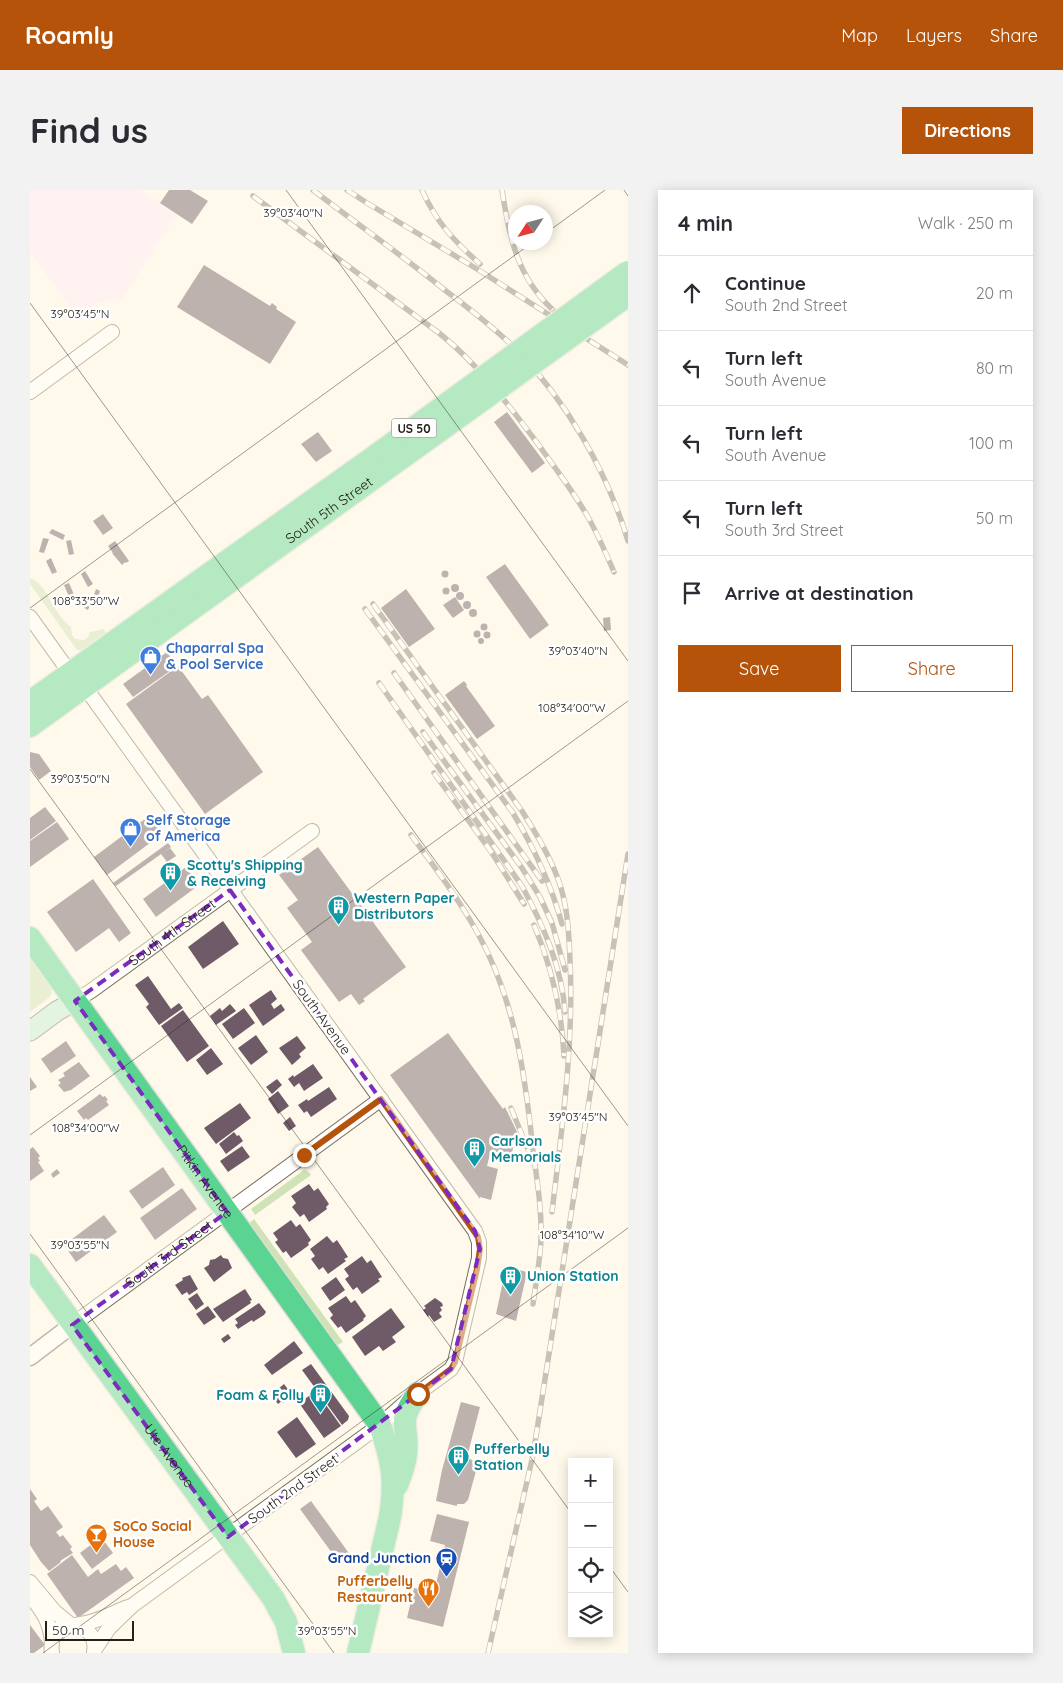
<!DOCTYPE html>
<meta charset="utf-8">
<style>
:root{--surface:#fff;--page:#f2f2f3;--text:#2b2b33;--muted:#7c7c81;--line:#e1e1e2;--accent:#b45309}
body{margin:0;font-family:Quicksand,sans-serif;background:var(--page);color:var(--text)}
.controls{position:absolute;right:15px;bottom:15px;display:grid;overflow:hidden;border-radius:0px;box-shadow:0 2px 12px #0003}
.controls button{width:45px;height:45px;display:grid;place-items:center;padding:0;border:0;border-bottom:1px solid var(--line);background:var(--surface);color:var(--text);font:25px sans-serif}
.compass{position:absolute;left:478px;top:15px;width:45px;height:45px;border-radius:50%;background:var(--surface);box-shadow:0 2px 12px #0003;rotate:234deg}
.scale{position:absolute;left:15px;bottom:12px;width:89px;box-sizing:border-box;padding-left:5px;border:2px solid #252119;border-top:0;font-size:14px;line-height:18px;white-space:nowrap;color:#252119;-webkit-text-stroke:4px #fff;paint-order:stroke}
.stop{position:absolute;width:15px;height:15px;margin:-11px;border:4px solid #b45309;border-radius:50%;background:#fff}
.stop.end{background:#b45309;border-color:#fff;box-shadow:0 1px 5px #0008}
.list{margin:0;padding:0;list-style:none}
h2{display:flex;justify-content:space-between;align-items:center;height:65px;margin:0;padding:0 20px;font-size:21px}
h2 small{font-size:16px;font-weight:400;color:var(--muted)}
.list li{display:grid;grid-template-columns:32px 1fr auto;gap:15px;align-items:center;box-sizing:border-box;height:75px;padding:0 20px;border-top:1px solid var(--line)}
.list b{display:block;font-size:19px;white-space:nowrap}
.list p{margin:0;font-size:16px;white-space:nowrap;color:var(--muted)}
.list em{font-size:16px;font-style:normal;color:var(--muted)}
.actions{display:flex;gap:10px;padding:15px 20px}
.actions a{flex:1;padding:11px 0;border:1px solid var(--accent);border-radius:0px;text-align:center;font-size:18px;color:var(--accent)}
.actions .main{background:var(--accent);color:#fff}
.icon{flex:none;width:28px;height:28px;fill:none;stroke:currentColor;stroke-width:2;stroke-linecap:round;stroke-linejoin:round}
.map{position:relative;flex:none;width:598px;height:1463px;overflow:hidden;border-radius:0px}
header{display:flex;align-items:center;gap:30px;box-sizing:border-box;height:70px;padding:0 25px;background:var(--accent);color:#fff}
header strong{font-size:24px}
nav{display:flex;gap:28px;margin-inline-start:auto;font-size:18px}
.intro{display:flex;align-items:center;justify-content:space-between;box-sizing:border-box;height:120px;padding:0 30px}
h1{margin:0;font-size:35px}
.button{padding:12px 22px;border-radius:0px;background:var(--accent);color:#fff;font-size:18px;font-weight:700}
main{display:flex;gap:30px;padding:0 30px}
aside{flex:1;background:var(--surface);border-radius:0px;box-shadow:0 2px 12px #0003}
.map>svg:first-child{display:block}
.industrial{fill:#fee8f7}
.green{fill:#d0e3b7}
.building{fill:#6f5b67}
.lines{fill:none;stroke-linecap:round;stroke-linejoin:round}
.minor-casing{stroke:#776e5a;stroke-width:16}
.tertiary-casing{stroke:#776e5a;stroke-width:19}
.secondary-casing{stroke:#776e5a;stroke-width:21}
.trunk-casing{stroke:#dcdbda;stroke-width:25}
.minor{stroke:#fff;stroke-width:14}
.tertiary{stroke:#fff;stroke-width:16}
.secondary{stroke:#c1efd5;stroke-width:19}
.trunk{stroke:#5ad490;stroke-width:22}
.rail-casing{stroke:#837e73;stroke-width:5.5}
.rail{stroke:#fff;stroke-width:4;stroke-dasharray:11;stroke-linecap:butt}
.trunk-bridge-casing{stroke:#dcdbda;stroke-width:25;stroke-linecap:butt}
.trunk-bridge{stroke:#5ad490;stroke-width:22}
.route{stroke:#b45309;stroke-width:6}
.marked{fill:none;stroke:#7b2cbf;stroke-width:4;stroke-dasharray:10 6;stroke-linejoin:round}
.ticks{fill:none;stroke:#252119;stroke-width:1;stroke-opacity:0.45}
.labels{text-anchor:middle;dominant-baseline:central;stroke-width:5;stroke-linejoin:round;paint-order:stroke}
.shield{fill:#fff;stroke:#66645e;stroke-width:1}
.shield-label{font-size:12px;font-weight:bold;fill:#252119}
.street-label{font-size:14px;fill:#252119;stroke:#fff}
.shop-label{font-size:14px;font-weight:bold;fill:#366cbe;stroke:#fff;text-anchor:start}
.culture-label{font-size:14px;font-weight:bold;fill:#0d838f;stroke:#fff;text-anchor:start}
.food-label{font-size:14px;font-weight:bold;fill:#c56008;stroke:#fff;text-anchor:start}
.transit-label{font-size:14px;font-weight:bold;fill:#164399;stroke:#fff;text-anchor:end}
.ticks-label{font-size:12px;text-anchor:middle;fill:#252119;stroke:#fff;stroke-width:5;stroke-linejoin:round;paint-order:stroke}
</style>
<header>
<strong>Roamly</strong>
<nav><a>Map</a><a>Layers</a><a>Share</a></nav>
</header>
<div class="intro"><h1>Find us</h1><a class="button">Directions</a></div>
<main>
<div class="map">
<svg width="598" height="1463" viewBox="0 0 598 1463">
<rect width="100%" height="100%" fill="#fff9eb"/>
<path class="industrial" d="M0 0H111L147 24 91 110 83 109 67 113 58 119 51 131 0 62Z"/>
<path class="green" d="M0 389H3C16 395 25 426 41 437L42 445 45 449 54 450 58 447 60 442 74 439 76 443 52 460H47L0 394Z
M0 766C7 777 27 794 20 807L0 822Z
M274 980 279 982 281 985 225 1025 221 1019Z
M224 1029 313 1152 306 1156 218 1034Z"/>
<path class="building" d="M139 0H160L178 11 162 34 130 13Z
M174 75 240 116 242 113 247 117 246 119 266 132 240 174 147 117Z
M477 222 515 273 502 283 464 232Z
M288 242 302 261 286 272 271 254Z
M73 324 83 338 73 345 63 331Z
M22 339 35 345 33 350 19 343Z
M13 348 19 349 14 363 9 362Z
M41 350 44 364 39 365 36 351Z
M85 351 99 371 96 373 95 372 92 375 82 363H83L78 356Z
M21 368 27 382 22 384 16 371Z
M475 374 519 435 500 449 456 387Z
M411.5 384a3.5 3.5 0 1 1 7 0a3.5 3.5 0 1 1-7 0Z
M55 381 63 394 58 397 51 384Z
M39 393 45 407 40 409 34 395Z
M421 398a4 4 0 1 1 8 0a4 4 0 1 1-8 0Z
M412.5 401a3.5 3.5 0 1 1 7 0a3.5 3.5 0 1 1-7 0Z
M66 399 70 401 66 414 61 413Z
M376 399 405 439 379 457 351 418Z
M426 406a4 4 0 1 1 8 0a4 4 0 1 1-8 0Z
M425 407 434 420 423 428 413 415Z
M49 409 60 415 58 420 46 413Z
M433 415a4 4 0 1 1 8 0a4 4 0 1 1-8 0Z
M439 423a4 4 0 1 1 8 0a4 4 0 1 1-8 0Z
M580 427 581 440 574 441 573 428Z
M450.5 437a3.5 3.5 0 1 1 7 0a3.5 3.5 0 1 1-7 0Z
M443.5 444a3.5 3.5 0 1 1 7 0a3.5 3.5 0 1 1-7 0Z
M453.5 445a3.5 3.5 0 1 1 7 0a3.5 3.5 0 1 1-7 0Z
M448 451a3 3 0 1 1 6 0a3 3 0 1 1-6 0Z
M137 462 147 476 103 507 93 494Z
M148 476 172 509 178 505 233 582 175 624 96 514Z
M434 491 437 495 436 496 465 536 447 549 415 505Z
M0 562 9 564 21 581 9 590 0 577Z
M15 617 26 631 0 650V628Z
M119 626 132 644 77 685 64 667Z
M27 632 39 649 0 677V651Z
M138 653 141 657 86 696 83 693Z
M288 657 376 777 333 809 335 811 329 815 321 804 309 812 271 760 282 752 257 718 268 710 249 685Z
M140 658 146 666 137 672 131 664Z
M156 677 169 695 126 727 113 709Z
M63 689 101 743 89 752 79 738 46 762 17 722Z
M193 731 209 754 173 779 158 757Z
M118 786 141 819 149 813 153 818 129 835 116 817 119 814 105 795Z
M241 800 247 809 241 814 244 819 251 814 255 820 233 836 219 815Z
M200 814 206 821 186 835 180 826 190 818 192 821Z
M214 818 225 833 203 849 192 834Z
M153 820 179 856 157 872 131 836Z
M418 843 473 919 475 917 489 946 485 949 481 967 460 964 457 976 468 979 461 1010 450 1007V1009L360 885Z
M226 845 238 862 221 875 208 858Z
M267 846 276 858 269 864 271 867 262 875 249 858Z
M36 851 46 866 21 883 11 869Z
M181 858 193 874 177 885 166 870Z
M49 872 60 886 41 900 34 902 28 895 31 893 28 890 35 886 33 883Z
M283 874 293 888 274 901 269 893 264 897 258 889 263 885 264 887Z
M0 887 7 897 0 901Z
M247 889 252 895 242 904 236 897Z
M299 897 307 909 281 927 277 921 274 923 268 915 277 909 278 911Z
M248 901 259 916 248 924 238 909Z
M70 904 73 907 75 906 78 910 76 911 79 915 58 930 56 928 54 930 47 921Z
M210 913 221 928 186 954 174 938Z
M260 927 266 936 259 941 253 933Z
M204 942 207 946 209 945 213 951 196 964 189 954Z
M212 956 220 967 198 982 190 971Z
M3 957 10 966 8 968 10 971 8 972 14 981 0 991V959Z
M133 977 145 995 112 1019 99 1001Z
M27 979 30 983 23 988 21 984Z
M279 994 284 1001 288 998 299 1014 296 1017 297 1019 279 1032 274 1024 270 1027 262 1017 266 1013 261 1006Z
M152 998 167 1019 125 1050 110 1028Z
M74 1025 87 1042 46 1072 34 1055Z
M261 1030 266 1037 270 1034 281 1050 278 1053 279 1055 271 1061 261 1068 256 1061 253 1063 245 1052 248 1050 243 1043Z
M297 1046 303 1053 307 1050 318 1067 314 1069 316 1071 298 1084 293 1077 289 1080 281 1069 285 1066 280 1059Z
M191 1065 193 1068 198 1069 202 1078 184 1092 174 1078 179 1075 180 1070 185 1069Z
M332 1066 337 1073 341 1070 352 1087 348 1089 350 1091 332 1104 327 1097 323 1100 315 1089 319 1086 314 1079Z
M476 1077 497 1082 486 1131 466 1124Z
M160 1085 168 1099 159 1105 157 1102 152 1105 145 1095 153 1090 152 1088Z
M306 1087 315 1100 300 1111 291 1098Z
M215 1099 222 1110 220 1111 221 1113 193 1132 183 1119Z
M167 1103 174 1114 166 1120 158 1109Z
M316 1106 321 1113 325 1110 336 1126 333 1129 334 1130 316 1143 311 1136 308 1138 300 1128 303 1125 298 1118Z
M405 1108 412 1113 413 1116 410 1117 412 1120 409 1123 412 1127 404 1132 399 1125 398 1127 393 1120 396 1118 394 1116Z
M229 1113 236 1122 234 1125 223 1132 222 1130 208 1139 205 1135 208 1133 205 1129Z
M178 1116 186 1127 174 1135 166 1124Z
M361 1118 375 1137 362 1147 366 1152 353 1161 349 1156 335 1166 322 1147Z
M198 1144 201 1148 194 1153 191 1149Z
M264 1151 273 1163 242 1185 234 1175Z
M281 1174 319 1226 318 1230 312 1235 272 1180Z
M254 1194 263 1206 253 1213 252 1211 248 1214 241 1205Z
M286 1201 311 1236 294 1248 269 1213Z
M431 1212 450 1217 437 1267 445 1272 446 1281 438 1310 434 1314H427V1316L406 1311 412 1280Z
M267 1227 286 1254 266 1268 247 1242Z
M0 1299 7 1309 4 1311 11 1321 18 1316 33 1337 26 1342 30 1347 33 1345 42 1357 40 1359 43 1363 30 1371 31 1372 19 1381 11 1372 0 1355Z
M281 1311 321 1366 310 1374 270 1319Z
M407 1324 439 1332 413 1437 377 1428 384 1398 404 1403 415 1355 400 1351Z
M71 1347 83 1363 62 1379 50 1363Z
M42 1365 58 1387 68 1379 71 1384 86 1374 91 1381 96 1377 104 1388 48 1428 17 1384Z
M0 1435 15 1455 4 1463H0Z"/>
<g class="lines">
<defs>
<g id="minor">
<path d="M0 202 82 142"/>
<path d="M0 427 40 483"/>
<path d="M55 497 445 1041 449 1052V1068L425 1172 421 1179 376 1212 350 1235 103 1415 79 1438 65 1459"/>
<path id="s1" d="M45 811 61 801 282 641"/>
<path id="s2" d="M42 1135 351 909"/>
<path d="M0 1392 25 1422 41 1435"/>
<path d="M0 1405C13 1423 20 1430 22 1453"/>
<path d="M45 1435C65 1433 80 1424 98 1417"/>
<path d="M22 1463C16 1426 70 1428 64 1462"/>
</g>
<path id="tertiary" d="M0 1167 42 1135"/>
<path id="secondary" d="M0 841 27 821 45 811"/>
<g id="trunk">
<path d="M0 512 168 392"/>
<path d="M0 536 174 410"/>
<path id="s3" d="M0 748 350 1235C362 1271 366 1288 360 1327L328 1463"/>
<path id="s4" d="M0 1075 243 1408 256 1432 264 1463"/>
<path d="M367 1295C371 1285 375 1275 376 1264 379 1235 366 1232 388 1204"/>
</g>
</defs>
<use href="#minor" class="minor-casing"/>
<use href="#tertiary" class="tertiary-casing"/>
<use href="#secondary" class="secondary-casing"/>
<use href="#trunk" class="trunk-casing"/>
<use href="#minor" class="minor"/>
<use href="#tertiary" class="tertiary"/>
<use href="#secondary" class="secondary"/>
<use href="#trunk" class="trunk"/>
<defs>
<path id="rail" d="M283 0C327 34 373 66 416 101 440 119 464 138 486 159 537 212 577 281 598 351
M317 0 337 13 447 79 598 175
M392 0C406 32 424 51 450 74
M472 0C479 46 487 87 523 120
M223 6 409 143C448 174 478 214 508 254 525 278 543 301 558 327 568 345 576 363 584 382
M343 414 492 621C507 645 523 671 531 698 538 721 539 746 540 770 544 854 532 938 522 1022
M335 419 483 623C504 658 521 694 532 734
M364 483 512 691
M349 493 492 696C513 735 532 777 535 822
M393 542 492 678 510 707 522 733 535 780
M404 583 462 663 494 714
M381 645C404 676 428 708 447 742 485 809 495 884 503 960 507 990 512 1020 511 1050 510 1071 506 1092 503 1114
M504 735C521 775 532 822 534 866
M481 918 499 962
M458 1463 503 1265 598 664"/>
</defs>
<use href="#rail" class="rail-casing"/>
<use href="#rail" class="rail"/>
<defs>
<g id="trunk-bridge">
<path d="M168 392 344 267 598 82"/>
<path id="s5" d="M174 410 598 105"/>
</g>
</defs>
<use href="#trunk-bridge" class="trunk-bridge-casing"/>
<use href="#trunk-bridge" class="trunk-bridge"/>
</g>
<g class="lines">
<path class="route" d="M274 965 351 909 448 1047 450 1059 447 1079 425 1172 421 1179 388 1204"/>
</g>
<path d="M0 0H598V1463H0ZM200 700 445 1041 450 1059 421 1179 198 1347 42 1135 197 1022 45 811Z" fill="#fff9eb" fill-opacity=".55" fill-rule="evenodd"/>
<path class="marked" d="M200 700 445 1041 450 1059 421 1179 198 1347 42 1135 197 1022 45 811Z"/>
<path class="ticks" d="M256 0 598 471M594 0 598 6M516 43 575 0M0 113 598 936M0 418 503 52M0 579 542 1324M0 945 598 511M0 1044 304 1463M579 1376 598 1402M13 1463 598 1038"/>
<defs>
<symbol id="shop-pin" viewBox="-11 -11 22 30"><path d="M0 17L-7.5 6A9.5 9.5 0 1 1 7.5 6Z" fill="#3f7fe0" stroke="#fff"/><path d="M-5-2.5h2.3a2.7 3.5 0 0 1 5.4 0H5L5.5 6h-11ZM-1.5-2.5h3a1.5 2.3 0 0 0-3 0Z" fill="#fff"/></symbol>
<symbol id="building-pin" viewBox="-11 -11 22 30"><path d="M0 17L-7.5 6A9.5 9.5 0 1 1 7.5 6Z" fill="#0f9aa8" stroke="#fff"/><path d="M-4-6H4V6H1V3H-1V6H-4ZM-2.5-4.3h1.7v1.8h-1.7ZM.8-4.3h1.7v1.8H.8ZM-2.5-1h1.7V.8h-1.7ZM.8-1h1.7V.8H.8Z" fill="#fff"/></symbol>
<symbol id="bar-pin" viewBox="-11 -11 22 30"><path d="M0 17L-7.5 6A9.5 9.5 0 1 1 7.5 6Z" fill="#e8710a" stroke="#fff"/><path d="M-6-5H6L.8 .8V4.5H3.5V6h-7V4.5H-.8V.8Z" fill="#fff"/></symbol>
<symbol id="station-pin" viewBox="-11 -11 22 30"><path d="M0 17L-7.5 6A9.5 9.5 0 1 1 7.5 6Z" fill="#1a4fb4" stroke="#fff"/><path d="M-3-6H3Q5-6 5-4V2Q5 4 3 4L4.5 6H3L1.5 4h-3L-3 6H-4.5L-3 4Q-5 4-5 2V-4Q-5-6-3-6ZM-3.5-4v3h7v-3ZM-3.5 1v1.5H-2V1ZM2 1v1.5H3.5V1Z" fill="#fff"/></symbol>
<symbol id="restaurant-pin" viewBox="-11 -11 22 30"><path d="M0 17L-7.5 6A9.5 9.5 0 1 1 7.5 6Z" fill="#e8710a" stroke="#fff"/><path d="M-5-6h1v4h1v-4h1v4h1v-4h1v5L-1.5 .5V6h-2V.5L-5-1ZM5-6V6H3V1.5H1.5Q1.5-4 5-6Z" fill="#fff"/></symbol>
</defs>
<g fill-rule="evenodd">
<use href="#shop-pin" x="108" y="454" width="25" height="34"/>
<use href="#shop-pin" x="88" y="626" width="25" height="34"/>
<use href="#building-pin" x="128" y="670" width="25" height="34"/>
<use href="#building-pin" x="296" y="704" width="25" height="34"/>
<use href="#building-pin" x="432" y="946" width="25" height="34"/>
<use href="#building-pin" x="468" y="1074" width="25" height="34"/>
<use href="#building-pin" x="278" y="1192" width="25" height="34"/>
<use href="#building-pin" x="416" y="1254" width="25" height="34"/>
<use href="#bar-pin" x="54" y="1332" width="25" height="34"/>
<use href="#station-pin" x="404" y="1356" width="25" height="34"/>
<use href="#restaurant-pin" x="386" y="1386" width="25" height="34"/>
</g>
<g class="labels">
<rect class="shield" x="361.5" y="228.5" width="45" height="19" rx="4"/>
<g class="shield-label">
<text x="384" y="238">US 50</text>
</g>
<g class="street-label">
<text stroke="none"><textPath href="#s5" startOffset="154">South 5th Street</textPath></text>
<text stroke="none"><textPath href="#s1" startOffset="119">South 4th Street</textPath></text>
<text transform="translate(292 827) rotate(54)">South Avenue</text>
<text stroke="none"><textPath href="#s3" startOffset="300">Pitkin Avenue</textPath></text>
<text stroke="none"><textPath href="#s2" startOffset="120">South 3rd Street</textPath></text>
<text stroke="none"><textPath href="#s4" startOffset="236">Ute Avenue</textPath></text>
<text transform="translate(263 1299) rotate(-36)">South 2nd Street</text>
</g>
<g class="shop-label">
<text x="136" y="458">Chaparral Spa<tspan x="136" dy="16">&amp; Pool Service</tspan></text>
<text x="116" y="630">Self Storage<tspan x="116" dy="16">of America</tspan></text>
</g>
<g class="culture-label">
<text x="157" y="675">Scotty's Shipping<tspan x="157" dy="16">&amp; Receiving</tspan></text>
<text x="324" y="708">Western Paper<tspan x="324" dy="16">Distributors</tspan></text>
<text x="461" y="951">Carlson<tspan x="461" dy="16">Memorials</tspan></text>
<text x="497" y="1086">Union Station</text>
<text x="274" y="1205" text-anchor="end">Foam &amp; Folly</text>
<text x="444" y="1259">Pufferbelly<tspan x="444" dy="16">Station</tspan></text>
</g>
<g class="food-label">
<text x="83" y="1336">SoCo Social<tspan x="83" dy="16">House</tspan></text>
<text x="383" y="1391" text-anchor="end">Pufferbelly<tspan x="383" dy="16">Restaurant</tspan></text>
</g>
<g class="transit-label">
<text x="401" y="1368">Grand Junction</text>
</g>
</g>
<g class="ticks-label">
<text x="263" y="27">39°03'40"N</text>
<text x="50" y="128">39°03'45"N</text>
<text x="56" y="415">108°33'50"W</text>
<text x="548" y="465">39°03'40"N</text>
<text x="542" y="522">108°34'00"W</text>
<text x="50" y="593">39°03'50"N</text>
<text x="548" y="931">39°03'45"N</text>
<text x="56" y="942">108°34'00"W</text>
<text x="542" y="1049">108°34'10"W</text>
<text x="50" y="1059">39°03'55"N</text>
<text x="297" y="1445">39°03'55"N</text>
</g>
</svg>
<div class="controls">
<button>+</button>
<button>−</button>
<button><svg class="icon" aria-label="locate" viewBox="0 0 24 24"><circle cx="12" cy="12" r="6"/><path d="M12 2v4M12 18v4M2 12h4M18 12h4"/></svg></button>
<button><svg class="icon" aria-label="layers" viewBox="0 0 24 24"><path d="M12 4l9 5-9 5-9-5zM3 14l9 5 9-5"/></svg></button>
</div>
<svg class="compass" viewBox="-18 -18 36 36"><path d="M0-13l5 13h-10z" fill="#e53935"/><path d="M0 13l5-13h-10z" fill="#7c7c81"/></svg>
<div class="scale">50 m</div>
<div class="stop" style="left:388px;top:1204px"></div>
<div class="stop end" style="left:274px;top:965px"></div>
</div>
<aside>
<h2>4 min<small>Walk · 250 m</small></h2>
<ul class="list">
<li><svg class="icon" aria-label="ahead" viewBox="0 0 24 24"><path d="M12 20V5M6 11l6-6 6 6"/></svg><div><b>Continue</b><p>South 2nd Street</p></div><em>20 m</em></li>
<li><svg class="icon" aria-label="left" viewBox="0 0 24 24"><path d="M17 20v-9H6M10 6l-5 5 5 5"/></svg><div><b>Turn left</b><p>South Avenue</p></div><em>80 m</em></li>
<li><svg class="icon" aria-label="left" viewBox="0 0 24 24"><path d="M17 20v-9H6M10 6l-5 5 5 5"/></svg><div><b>Turn left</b><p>South Avenue</p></div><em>100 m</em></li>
<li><svg class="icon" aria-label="left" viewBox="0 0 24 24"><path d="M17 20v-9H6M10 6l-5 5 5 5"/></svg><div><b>Turn left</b><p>South 3rd Street</p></div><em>50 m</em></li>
<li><svg class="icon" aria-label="arrive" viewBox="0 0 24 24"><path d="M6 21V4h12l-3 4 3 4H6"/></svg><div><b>Arrive at destination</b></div></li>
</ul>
<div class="actions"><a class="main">Save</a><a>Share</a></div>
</aside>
</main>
